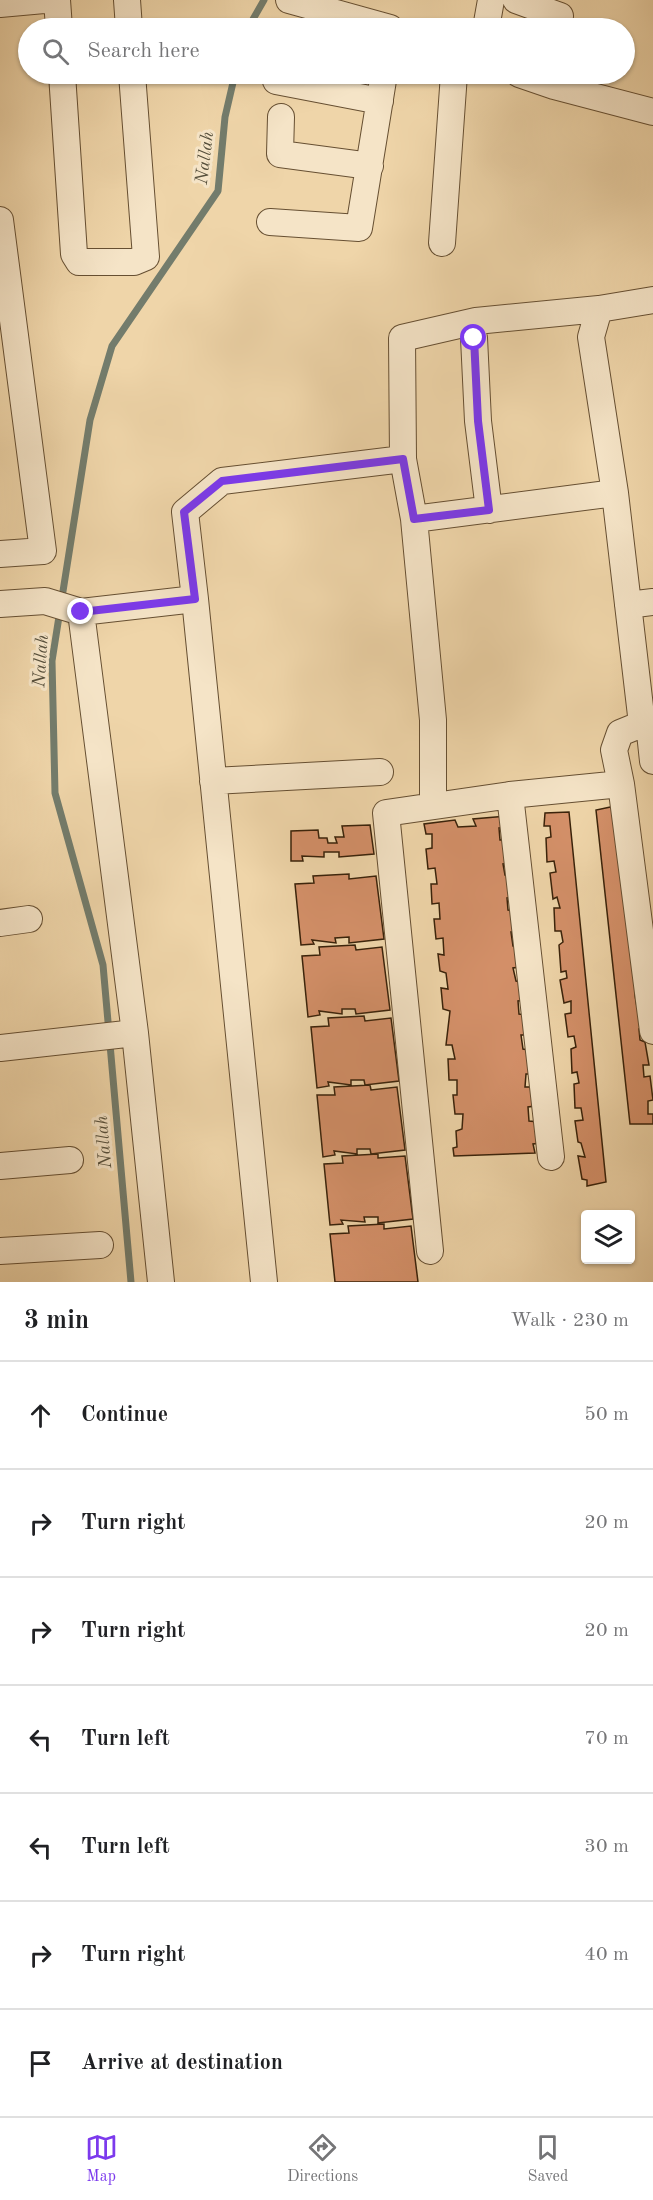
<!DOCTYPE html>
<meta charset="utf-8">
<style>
:root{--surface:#fff;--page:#f6f6f6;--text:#202124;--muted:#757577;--line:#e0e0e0;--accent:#7c3aed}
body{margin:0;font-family:"Old Standard TT",serif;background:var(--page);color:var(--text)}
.controls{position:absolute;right:18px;bottom:18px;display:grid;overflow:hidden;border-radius:6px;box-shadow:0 2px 4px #0004}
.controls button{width:54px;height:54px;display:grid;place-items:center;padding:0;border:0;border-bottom:2px solid var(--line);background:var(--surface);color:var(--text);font:30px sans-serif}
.stop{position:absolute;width:18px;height:18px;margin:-14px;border:4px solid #7c3aed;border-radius:50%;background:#fff}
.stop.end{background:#7c3aed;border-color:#fff;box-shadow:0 2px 6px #0008}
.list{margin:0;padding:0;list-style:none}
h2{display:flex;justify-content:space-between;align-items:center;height:78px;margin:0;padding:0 24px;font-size:26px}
h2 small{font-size:20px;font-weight:400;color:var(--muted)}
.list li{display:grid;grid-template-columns:39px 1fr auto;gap:18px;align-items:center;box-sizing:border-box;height:108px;padding:0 24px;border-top:2px solid var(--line)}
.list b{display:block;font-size:22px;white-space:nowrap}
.list em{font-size:20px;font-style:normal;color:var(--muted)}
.icon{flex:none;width:33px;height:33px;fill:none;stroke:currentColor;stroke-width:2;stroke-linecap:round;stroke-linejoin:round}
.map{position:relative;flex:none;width:653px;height:1282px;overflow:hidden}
.search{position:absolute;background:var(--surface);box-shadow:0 2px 4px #0004;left:18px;right:18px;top:18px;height:66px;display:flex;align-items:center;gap:15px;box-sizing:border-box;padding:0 21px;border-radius:33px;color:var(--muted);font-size:22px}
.sheet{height:834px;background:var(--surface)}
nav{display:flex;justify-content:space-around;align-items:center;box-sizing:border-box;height:84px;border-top:2px solid var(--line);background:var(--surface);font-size:16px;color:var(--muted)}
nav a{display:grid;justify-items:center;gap:3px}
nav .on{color:var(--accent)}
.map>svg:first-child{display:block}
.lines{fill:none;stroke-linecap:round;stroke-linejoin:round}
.stream{stroke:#737c6c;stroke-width:7}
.building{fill:#d49069;stroke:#39220a;stroke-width:1.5}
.minor-casing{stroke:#664f32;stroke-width:28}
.minor{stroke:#f5e4c7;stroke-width:26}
.route{stroke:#7c3aed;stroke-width:8}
.labels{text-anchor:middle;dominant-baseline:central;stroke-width:6;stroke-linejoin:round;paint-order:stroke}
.water-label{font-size:18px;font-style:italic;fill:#564f3b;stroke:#f5e4c7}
</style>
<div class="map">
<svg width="653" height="1282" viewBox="0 0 653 1282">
<rect width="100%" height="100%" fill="#efd5a9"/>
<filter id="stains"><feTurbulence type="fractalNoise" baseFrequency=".00333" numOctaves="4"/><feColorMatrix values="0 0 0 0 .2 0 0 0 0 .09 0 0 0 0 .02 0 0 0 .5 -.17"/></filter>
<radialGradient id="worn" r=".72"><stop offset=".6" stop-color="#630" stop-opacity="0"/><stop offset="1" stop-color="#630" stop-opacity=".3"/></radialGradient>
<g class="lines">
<path class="stream" d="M248 28 264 0
M131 1282 103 965 55 793 52 661 90 420 112 346 218 191 225 117 235 74"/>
</g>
<path class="building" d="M620 805 642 995H635L637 1007 643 1006 645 1029H639L640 1040 645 1042 649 1065H643L644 1077 650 1076 653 1100 648 1101V1114H653V1124H630L596 810Z
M569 812 606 1182 587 1186V1180L582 1179 578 1156 585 1157 581 1143 578 1142 575 1121 583 1120 581 1108H575L574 1084 579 1083 577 1072 572 1073 571 1049 576 1047 574 1036 568 1037 565 1014 571 1013V1001L564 1003 560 980 567 978 566 971 561 972 559 945 563 942 561 931H555L554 908H560L557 897 553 899 550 873 556 872 554 861 547 862 546 838 551 837 550 826H544L545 813Z
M507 816 509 827 499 828 500 840H508L511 863 503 864 505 875 512 876 514 897 507 898 508 910 515 911 518 932H511L513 946H519L520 967 513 968 516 981 523 982 526 1000 518 1001 519 1014 527 1015 528 1035H521L523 1049 529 1050 533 1074H526L525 1087H535V1106L528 1107 529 1121 539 1122 541 1143 533 1144 535 1153 454 1156 453 1148 457 1147 456 1131 462 1129 463 1114H455L453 1095H457V1080H449L448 1059H455L452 1045H446L450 1011 443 1009 441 988 448 989 446 973 440 971 438 954 444 955 443 938 436 939 434 919H440L439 903 432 904 431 884H437L435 868 428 869 426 849 432 848V834H426L424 824 455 820 458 827 476 826 473 819Z
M370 825 374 854 339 857V852H324V857L302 856 303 861H291V831L318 830 319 838H327L328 843H337L335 837H344L342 826Z
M349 874V879L376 876 384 939 349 943V937L335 938 336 943 312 940 314 944 301 945 295 884 314 883 313 876Z
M355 945 356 950 382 947 390 1010 356 1014 355 1009H342V1014L319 1011 320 1015 308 1017 302 956 320 955 319 947Z
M364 1016 365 1021 391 1018 399 1081 365 1085 364 1080H351V1085L328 1082 329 1086 317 1088 311 1027 329 1026 328 1018Z
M370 1085 371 1090 397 1087 405 1150 371 1154 370 1149H357V1154L334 1151 335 1155 323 1157 317 1095H335L334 1087Z
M378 1154V1158L405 1156 413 1219 378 1223V1217H364L365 1222 341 1220 343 1224 330 1225 324 1164 343 1163 342 1156Z
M384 1224V1229L411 1226 418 1282H335L330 1234 349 1233 348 1226Z"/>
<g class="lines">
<defs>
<path id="minor" d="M57 0 59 28
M127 0 129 28
M289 0 390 28
M516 0 560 16
M0 4 44 0
M486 28 491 0
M62 74 74 254 79 262H134L146 257 132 74
M519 74 554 86 653 112
M276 81 380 101
M281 117 280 154 370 166
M0 220 43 551 0 554
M270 222 359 228 384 74
M442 243 454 74
M474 338 478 421 489 510
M403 459 402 338 476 321 599 309
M414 519 433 720V806
M195 599 264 1282
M0 604 45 601 81 612 195 599 185 512 222 481 403 459 414 519 615 493 591 337 599 309 653 300
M628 605 653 602
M81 612 135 1033 161 1282
M653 733H650L653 761
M213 781 380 772
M621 784 653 1031
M510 795 551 1157
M0 923 29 919
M0 1048 135 1033
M0 1166 70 1160
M0 1251 100 1245
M430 1251 386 813 510 795 621 784 614 750 620 733 642 724 615 493"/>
</defs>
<use href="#minor" class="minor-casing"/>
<use href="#minor" class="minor"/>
</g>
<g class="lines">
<path class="route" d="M81 612 195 599 184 512 222 481 403 459 414 519 489 510 478 421 474 338"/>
</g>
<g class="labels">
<g class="water-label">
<text transform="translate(205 158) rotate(-83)">Nallah</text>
<text transform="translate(41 661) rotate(-86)">Nallah</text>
<text transform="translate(104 1142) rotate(-95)">Nallah</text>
</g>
</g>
<rect width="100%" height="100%" filter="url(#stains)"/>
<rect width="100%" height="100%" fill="url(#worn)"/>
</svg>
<div class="controls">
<button><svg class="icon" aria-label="layers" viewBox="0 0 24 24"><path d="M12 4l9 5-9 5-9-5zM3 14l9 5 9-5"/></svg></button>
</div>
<div class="stop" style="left:474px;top:338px"></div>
<div class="stop end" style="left:81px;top:612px"></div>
<div class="search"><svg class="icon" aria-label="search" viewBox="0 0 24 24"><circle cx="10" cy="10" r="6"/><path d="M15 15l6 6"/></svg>Search here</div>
</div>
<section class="sheet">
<h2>3 min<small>Walk · 230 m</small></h2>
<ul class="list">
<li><svg class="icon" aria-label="ahead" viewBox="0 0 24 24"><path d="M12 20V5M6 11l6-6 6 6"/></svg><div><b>Continue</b></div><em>50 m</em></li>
<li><svg class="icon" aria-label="right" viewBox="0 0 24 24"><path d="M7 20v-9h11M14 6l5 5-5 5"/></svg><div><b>Turn right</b></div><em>20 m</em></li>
<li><svg class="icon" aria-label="right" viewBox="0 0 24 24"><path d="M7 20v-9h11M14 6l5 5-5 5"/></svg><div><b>Turn right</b></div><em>20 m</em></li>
<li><svg class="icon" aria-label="left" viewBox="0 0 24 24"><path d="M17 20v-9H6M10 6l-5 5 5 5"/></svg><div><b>Turn left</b></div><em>70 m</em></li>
<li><svg class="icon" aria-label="left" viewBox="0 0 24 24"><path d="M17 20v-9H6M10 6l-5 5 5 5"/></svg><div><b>Turn left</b></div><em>30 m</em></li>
<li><svg class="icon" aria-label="right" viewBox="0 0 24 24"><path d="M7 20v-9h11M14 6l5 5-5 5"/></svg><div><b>Turn right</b></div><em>40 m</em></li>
<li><svg class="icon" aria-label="arrive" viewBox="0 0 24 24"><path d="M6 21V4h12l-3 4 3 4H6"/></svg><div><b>Arrive at destination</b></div></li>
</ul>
</section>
<nav>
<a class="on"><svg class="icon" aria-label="map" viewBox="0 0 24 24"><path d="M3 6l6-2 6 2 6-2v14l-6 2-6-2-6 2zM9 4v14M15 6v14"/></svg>Map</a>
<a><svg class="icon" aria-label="directions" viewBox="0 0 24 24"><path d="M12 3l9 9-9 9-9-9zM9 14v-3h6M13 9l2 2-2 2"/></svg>Directions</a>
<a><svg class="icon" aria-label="saved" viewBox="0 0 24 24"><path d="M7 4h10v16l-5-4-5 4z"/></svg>Saved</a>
</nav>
